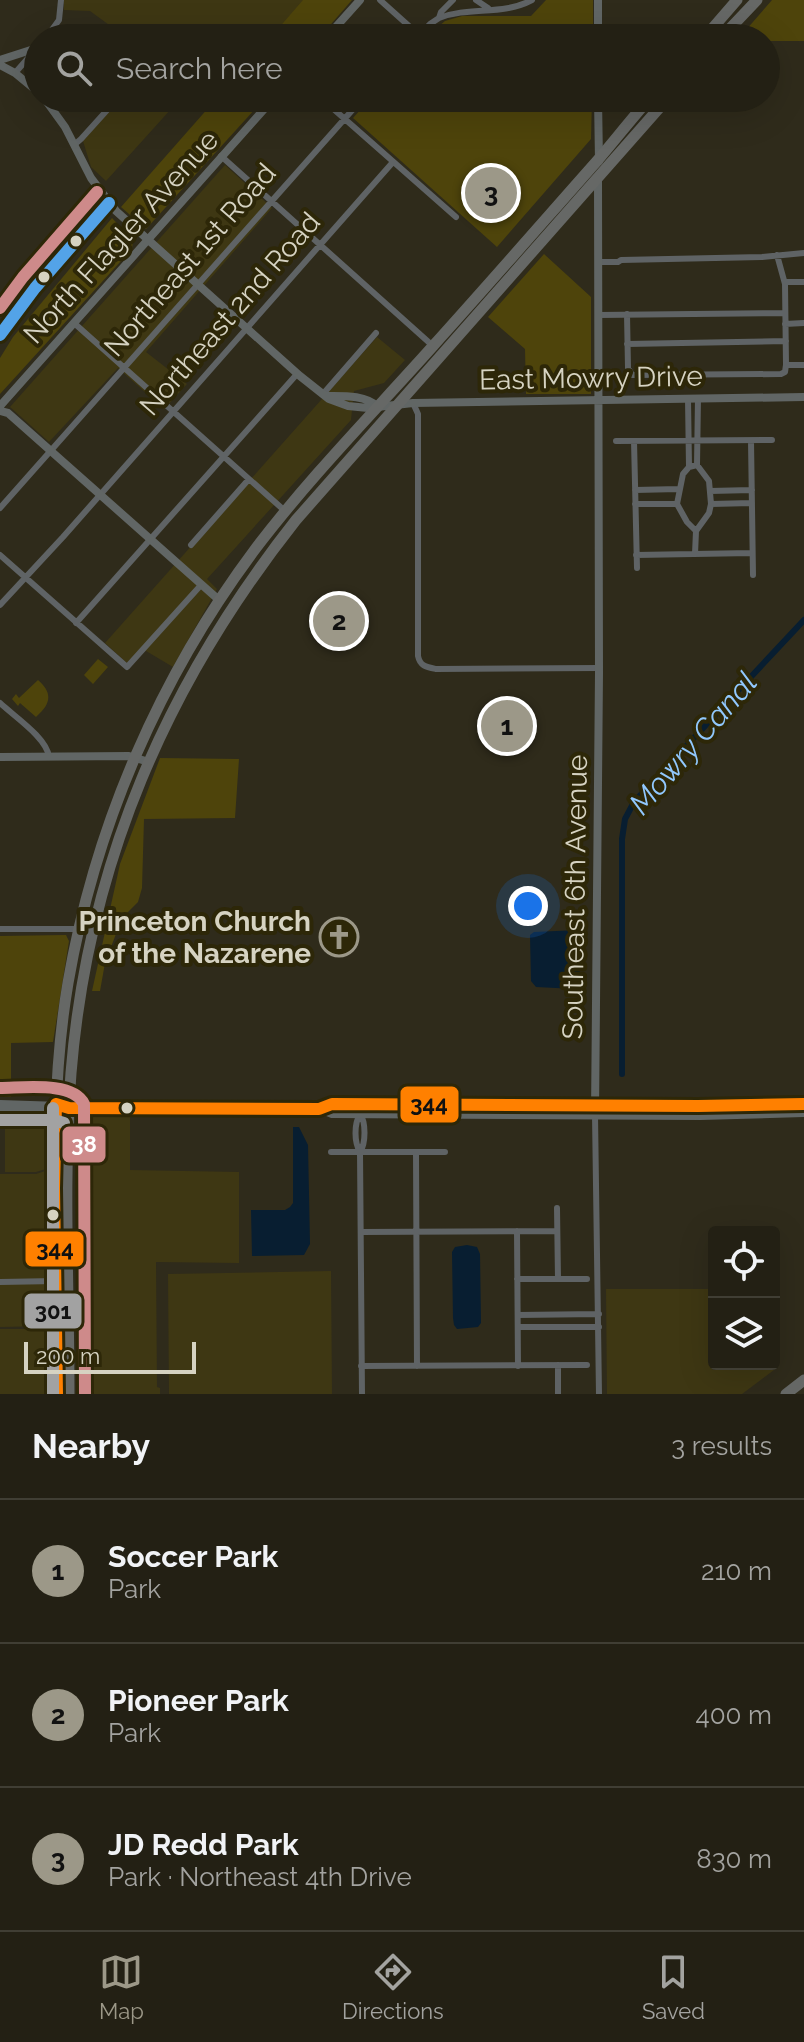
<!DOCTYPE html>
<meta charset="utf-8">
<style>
:root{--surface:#232014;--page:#2f2d22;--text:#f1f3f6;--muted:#a3a3a0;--line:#403e34;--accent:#9c9888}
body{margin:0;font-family:Raleway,sans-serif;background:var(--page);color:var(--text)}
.controls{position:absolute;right:24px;bottom:24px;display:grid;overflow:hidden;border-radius:8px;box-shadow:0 8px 32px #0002}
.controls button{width:72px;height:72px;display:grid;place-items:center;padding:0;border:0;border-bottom:2px solid var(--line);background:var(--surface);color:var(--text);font:40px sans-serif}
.scale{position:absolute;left:24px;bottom:20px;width:172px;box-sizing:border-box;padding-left:8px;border:4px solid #d6d3c2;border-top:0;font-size:22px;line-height:28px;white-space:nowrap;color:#d6d3c2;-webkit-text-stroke:6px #2d2708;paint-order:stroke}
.you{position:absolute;left:528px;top:906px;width:28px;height:28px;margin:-20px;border:6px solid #fff;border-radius:50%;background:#1a73e8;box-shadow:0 0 0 12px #1a73e833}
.badge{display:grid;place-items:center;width:52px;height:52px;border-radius:50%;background:var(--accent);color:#111;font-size:26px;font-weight:700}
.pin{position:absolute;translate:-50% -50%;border:4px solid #fff;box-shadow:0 2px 8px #0006}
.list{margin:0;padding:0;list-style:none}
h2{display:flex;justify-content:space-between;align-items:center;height:104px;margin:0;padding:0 32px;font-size:34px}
h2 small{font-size:26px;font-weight:400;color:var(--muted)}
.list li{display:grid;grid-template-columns:52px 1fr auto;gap:24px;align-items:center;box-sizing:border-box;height:144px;padding:0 32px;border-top:2px solid var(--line)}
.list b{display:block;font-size:30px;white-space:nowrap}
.list p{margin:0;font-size:26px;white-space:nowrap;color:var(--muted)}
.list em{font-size:26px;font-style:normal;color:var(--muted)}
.icon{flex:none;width:44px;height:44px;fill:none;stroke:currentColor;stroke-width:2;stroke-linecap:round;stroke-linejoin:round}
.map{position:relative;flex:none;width:804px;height:1394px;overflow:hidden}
.search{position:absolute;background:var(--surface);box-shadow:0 8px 32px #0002;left:24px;right:24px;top:24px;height:88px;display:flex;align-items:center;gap:20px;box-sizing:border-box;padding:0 28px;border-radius:44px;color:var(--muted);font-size:30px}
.sheet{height:536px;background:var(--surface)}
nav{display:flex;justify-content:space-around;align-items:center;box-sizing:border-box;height:112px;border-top:2px solid var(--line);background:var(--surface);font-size:22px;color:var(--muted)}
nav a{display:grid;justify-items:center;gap:4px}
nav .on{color:var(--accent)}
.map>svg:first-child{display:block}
.built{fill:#3e3713}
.green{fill:#4e440b}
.water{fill:#081e31}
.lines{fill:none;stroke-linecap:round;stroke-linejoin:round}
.canal{stroke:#081e31;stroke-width:6}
.street{stroke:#5f6365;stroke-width:6}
.secondary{stroke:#616665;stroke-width:8}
.highway{stroke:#666866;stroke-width:11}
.bus-1-casing{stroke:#2d2708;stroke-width:18}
.bus-2-casing{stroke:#2d2708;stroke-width:18}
.bus-3-casing{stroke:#2d2708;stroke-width:18}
.bus-4-casing{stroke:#2d2708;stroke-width:18}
.bus-1{stroke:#ff8000;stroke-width:12}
.bus-2{stroke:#a2a2a2;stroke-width:12}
.bus-3{stroke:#ce8a8a;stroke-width:12}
.bus-4{stroke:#53a3e8;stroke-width:12}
.bus-dot{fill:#d6d3c2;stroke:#2d2708;stroke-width:3}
.labels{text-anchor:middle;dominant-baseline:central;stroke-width:8;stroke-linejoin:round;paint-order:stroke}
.street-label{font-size:28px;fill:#d6d3c2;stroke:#2d2708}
.poi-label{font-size:28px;font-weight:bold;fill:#d6d3c2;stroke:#2d2708;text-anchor:end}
.water-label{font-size:30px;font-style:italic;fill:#91c8fd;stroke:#2d2708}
.line-badge{stroke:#2d2708;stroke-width:3}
.badge-label{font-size:22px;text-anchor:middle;font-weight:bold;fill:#fff}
.pale-badge-label{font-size:22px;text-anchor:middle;font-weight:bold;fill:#111}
</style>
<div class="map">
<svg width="804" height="1394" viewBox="0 0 804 1394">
<rect width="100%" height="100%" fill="#2f2b1b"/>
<path class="built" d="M64 0H351L318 38H127L90 11 64 10Z
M121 98H181L106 181 91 167 83 141Z
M225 165 272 208 146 352 187 384 164 409 118 368 49 442 10 407Z
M377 337 405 360 384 383 354 391 351 420 207 579 217 589 173 667 141 648 127 663 105 643Z
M5 1114H49V1168L36 1172H5Z
M79 1115H130V1170L239 1172V1263L156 1262 157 1387 160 1388V1394H80Z
M48 1170 49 1326 0 1327V1174H36Z
M331 1271 332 1394H169L168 1274Z
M606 1289H714V1364H774V1370L742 1394H607Z
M0 1329H50L48 1394H0Z"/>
<path class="green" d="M303 0H352L319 38H270Z
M546 0H593V38H425L445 21 462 16H531Z
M772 0H804V41H766V38H739Z
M217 98H265L146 229 121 207Z
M371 98H592L591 139 497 247 353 118Z
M112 218 133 240 132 249 0 394V358L13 337Z
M544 254 591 297V394H526L525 349 488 317Z
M98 659 108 667 93 684 84 675Z
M38 680C53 693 51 704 36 717L20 703 18 706 12 699 16 694 19 698Z
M160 758 239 759 235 818 144 819 142 888 138 902 122 918 105 963 100 991H92L120 864Z
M66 935 69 941 53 1042 11 1043V1097H0V936Z"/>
<path class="water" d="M579 930 580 984 576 989 536 987 531 981 530 935 534 932Z
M293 1127H299L308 1145 310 1244 304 1255 252 1256 251 1210H285L290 1207 293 1203Z
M467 1245 477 1247 480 1254 481 1323 478 1327 457 1329 454 1325 453 1318 452 1252 455 1247Z"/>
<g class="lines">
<path class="canal" d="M622 1074V839L625 819 634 802 804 620"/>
<path class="street" d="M380 0 419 35
M476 0 488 8
M439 18C470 6 502 16 532 0
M46 38 59 20 61 0
M416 38 430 24 439 18 441 12 453 0
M15 73 36 49
M321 98 456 217
M74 145 81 139 118 98
M221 156 433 346
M599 262H618L621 260 762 257 804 253
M785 282H804
M627 314 628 368 632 375 781 374 785 372 786 365 785 284 777 255
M599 315 785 313
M74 323 285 511
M785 324 804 323
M627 344 786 341
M786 365H804
M323 394 376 333
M688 399 689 467 683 474 677 504 687 522 696 531
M413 403 418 414V656C420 666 426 667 436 669L599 668
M616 441 772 440
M634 441 637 568
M751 441 753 575
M697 465 698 398
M689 467 697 465 709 481 711 504 709 513 696 531 695 554
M635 490 679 489
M710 491 752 490
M635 504H677
M711 504 752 503
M0 508 363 98
M191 545 249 479
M0 555 127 667 201 585
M636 555 752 553
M0 605 63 537 393 162
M76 623 297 374
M0 703C15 717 47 738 49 757
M0 929H94
M360 1114C366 1122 366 1143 360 1152L362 1394
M360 1114C354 1124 354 1142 360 1152
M595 1115 599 1394
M331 1152H445
M416 1152 417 1366
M557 1208 558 1279
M517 1231 518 1366
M361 1232 557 1231
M517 1279H587
M0 1282 56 1281
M518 1315 599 1314
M518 1327H599
M558 1365V1394
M361 1366 587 1365"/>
<path class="secondary" d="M326 38 360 0
M598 38V0
M0 60 37 48
M0 65 15 73 38 92
M44 98 65 127 91 178 116 211 300 376 329 399 348 406 368 408 413 403 804 397
M598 98 599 161
M328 396C344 396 366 395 378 407
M0 406 274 98
M0 411 8 413 219 600
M0 757 129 756 149 762
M0 1104 61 1106
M320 1109 332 1114 700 1116 804 1113
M0 1111H55L69 1108 319 1109 332 1104 698 1106 804 1104
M595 1115 599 673 598 179"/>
<path class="highway" d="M704 38 737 0
M721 38 757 0
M57 1394C57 1357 57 1319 57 1282 55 1182 51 1083 68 983 95 826 160 676 256 548 310 477 374 412 433 346 488 285 543 222 597 161 615 140 632 118 650 98
M69 1394C69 1288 63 1179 71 1073 88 864 167 683 296 520L668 98
M786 1394 804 1380"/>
<defs>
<path id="bus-1" d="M56 1104 69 1108 319 1109 332 1104 698 1106 804 1104
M56 1104 54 1188 57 1394"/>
<path id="bus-2" d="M0 1120H54L64 1123
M53 1394V1108"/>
<path id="bus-3" d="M0 308 23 277 97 192
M0 1088C23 1088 73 1081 84 1104L85 1394"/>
<path id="bus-4" d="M0 335 35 288 109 203"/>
</defs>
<use href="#bus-1" class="bus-1-casing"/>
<use href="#bus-2" class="bus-2-casing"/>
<use href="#bus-3" class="bus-3-casing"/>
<use href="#bus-4" class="bus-4-casing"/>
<use href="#bus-1" class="bus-1"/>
<use href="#bus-2" class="bus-2"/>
<use href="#bus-3" class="bus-3"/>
<use href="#bus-4" class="bus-4"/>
</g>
<defs>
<symbol id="church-ring" viewBox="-11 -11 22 22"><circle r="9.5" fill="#2d2708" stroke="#9c9888" stroke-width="1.5"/><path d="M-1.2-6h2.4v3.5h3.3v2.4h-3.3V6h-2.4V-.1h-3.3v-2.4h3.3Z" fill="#9c9888"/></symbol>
</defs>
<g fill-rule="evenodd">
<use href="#church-ring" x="317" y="915" width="44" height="44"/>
</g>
<g class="bus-dot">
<circle cx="76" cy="241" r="7"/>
<circle cx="44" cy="277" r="7"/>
<circle cx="127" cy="1108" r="7"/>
<circle cx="53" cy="1215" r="7"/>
</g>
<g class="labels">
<g class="street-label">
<text transform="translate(121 237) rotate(-48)">North Flagler Avenue</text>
<text transform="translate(190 260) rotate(-49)">Northeast 1st Road</text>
<text transform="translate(230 314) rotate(-49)">Northeast 2nd Road</text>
<text transform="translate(591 378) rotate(-1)">East Mowry Drive</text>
<text transform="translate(575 897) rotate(-89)">Southeast 6th Avenue</text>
</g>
<g class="poi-label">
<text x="311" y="921">Princeton Church<tspan x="311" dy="32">of the Nazarene</tspan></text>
</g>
<g class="water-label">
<text transform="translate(693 743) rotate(-49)">Mowry Canal</text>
</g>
</g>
<g class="line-badge">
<rect x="399" y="1085" width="61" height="39" rx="8" fill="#ff8000"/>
<rect x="61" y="1125" width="46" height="39" rx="8" fill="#ce8a8a"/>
<rect x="24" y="1230" width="61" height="38" rx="8" fill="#ff8000"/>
<rect x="23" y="1292" width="60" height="38" rx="8" fill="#a2a2a2"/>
</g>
<g class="badge-label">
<text x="84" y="1152">38</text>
</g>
<g class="pale-badge-label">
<text x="429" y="1112">344</text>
<text x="55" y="1257">344</text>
<text x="53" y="1319">301</text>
</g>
</svg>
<div class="controls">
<button><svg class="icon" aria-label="locate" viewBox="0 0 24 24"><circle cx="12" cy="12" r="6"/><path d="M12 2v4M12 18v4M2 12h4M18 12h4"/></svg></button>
<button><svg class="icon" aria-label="layers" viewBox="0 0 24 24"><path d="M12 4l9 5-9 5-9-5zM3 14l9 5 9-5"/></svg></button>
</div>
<div class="scale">200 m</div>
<div class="you"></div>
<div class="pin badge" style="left:507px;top:726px">1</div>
<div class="pin badge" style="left:339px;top:621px">2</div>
<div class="pin badge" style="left:491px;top:193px">3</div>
<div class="search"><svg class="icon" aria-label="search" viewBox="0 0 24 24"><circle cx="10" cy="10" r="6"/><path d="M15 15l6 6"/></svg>Search here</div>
</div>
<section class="sheet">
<h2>Nearby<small>3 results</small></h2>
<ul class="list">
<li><span class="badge">1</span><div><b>Soccer Park</b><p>Park</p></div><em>210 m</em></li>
<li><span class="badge">2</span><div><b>Pioneer Park</b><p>Park</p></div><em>400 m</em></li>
<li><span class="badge">3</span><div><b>JD Redd Park</b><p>Park · Northeast 4th Drive</p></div><em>830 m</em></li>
</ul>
</section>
<nav>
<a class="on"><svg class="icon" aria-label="map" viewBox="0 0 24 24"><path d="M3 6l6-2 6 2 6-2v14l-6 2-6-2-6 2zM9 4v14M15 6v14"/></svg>Map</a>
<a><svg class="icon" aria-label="directions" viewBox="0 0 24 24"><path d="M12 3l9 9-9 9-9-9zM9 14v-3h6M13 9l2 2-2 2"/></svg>Directions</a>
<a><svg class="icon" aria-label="saved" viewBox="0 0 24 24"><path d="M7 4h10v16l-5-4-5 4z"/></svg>Saved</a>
</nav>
